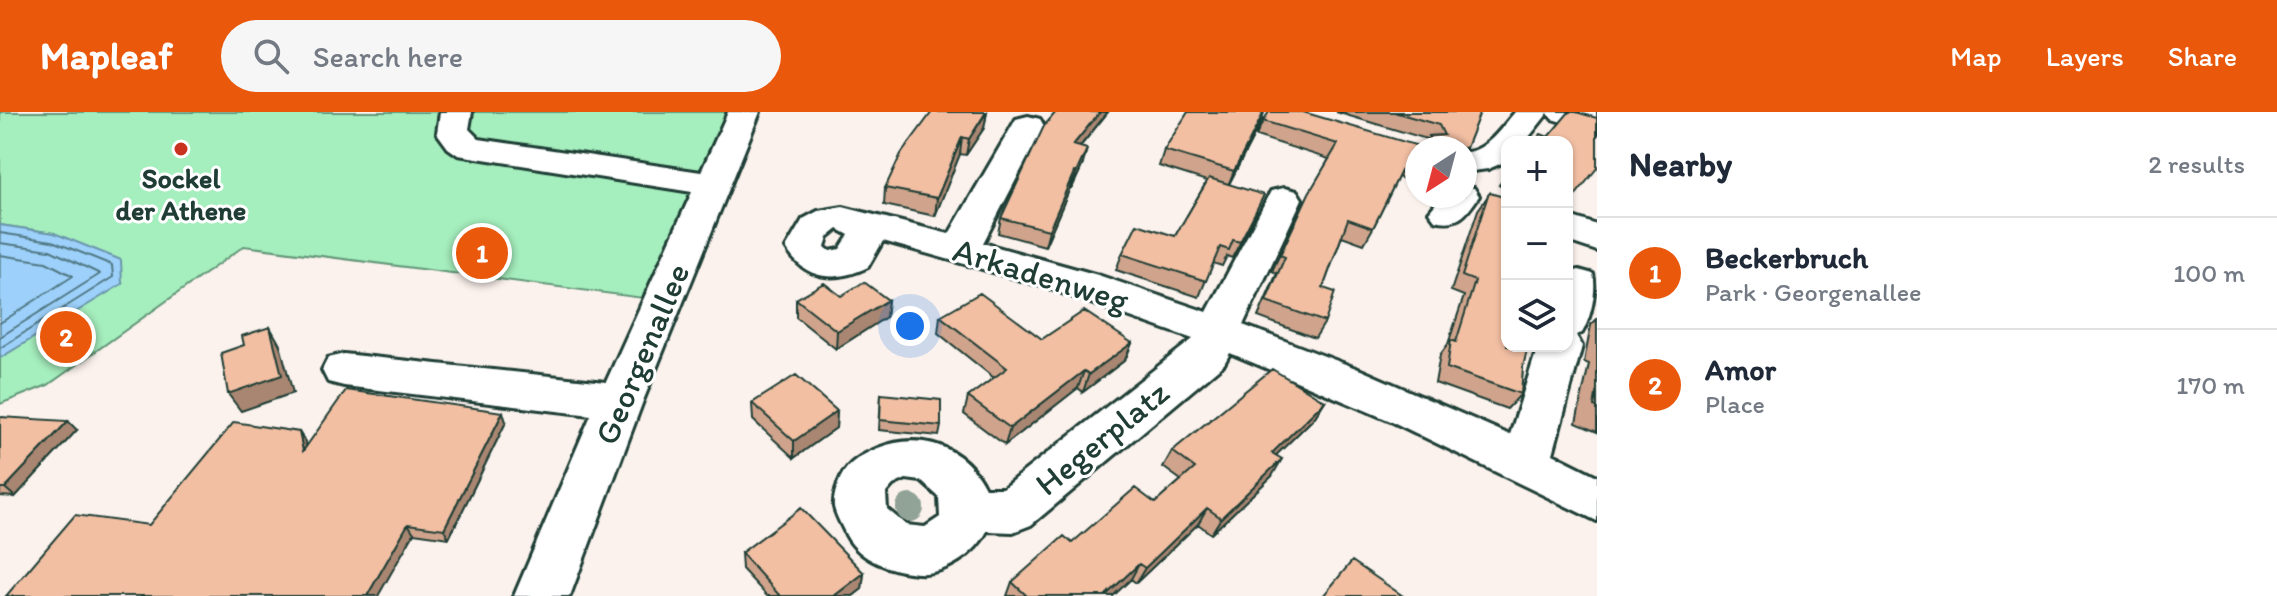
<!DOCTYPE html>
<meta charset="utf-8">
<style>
:root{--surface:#fff;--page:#f6f6f7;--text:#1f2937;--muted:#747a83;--line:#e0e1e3;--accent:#ea580c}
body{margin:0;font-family:Itim,sans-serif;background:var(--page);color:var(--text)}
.controls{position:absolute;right:24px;top:24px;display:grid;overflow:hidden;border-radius:16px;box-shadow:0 2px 6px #0004}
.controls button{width:72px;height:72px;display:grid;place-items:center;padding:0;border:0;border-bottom:2px solid var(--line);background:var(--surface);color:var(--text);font:40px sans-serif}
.compass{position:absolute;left:1405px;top:24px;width:72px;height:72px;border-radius:50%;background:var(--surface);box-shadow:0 2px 6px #0004;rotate:216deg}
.you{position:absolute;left:910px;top:214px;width:28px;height:28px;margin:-20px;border:6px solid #fff;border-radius:50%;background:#1a73e8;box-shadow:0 0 0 12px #1a73e833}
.badge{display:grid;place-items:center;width:52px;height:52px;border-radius:50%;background:var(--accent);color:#fff;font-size:26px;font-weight:700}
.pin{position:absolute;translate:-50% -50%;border:4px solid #fff;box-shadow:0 2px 8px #0006}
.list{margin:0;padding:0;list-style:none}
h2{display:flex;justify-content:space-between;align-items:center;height:104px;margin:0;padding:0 32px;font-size:34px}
h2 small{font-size:26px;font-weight:400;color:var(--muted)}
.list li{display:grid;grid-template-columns:52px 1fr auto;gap:24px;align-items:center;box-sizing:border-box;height:112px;padding:0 32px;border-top:2px solid var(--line)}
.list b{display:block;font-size:30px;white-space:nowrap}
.list p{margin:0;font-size:26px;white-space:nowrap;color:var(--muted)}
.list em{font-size:26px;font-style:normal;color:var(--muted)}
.icon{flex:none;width:44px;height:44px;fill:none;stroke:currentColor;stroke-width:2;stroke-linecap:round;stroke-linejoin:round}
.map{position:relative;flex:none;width:1597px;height:484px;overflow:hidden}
header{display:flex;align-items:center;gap:48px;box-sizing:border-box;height:112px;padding:0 40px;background:var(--accent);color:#fff}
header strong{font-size:38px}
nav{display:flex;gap:44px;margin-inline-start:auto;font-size:28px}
.search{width:560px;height:72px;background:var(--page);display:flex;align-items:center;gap:20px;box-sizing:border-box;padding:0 28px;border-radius:44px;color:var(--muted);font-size:30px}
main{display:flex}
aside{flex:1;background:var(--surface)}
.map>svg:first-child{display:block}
.green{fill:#a5eebd;stroke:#629678;stroke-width:2}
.water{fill:#9dd1fb;stroke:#6b96ab;stroke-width:2}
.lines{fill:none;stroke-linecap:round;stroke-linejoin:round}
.shore{stroke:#517884;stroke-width:2}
.minor-casing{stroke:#1f3d34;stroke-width:6}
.minor{fill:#fff;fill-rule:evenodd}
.tree{fill:#91a296}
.wall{fill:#d0a48c;stroke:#1f3d34;stroke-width:2}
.shaded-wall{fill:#a98672;stroke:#1f3d34;stroke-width:2}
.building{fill:#f2bfa3;stroke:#1f3d34;stroke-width:2}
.poi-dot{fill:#c8321e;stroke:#fff;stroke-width:3}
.labels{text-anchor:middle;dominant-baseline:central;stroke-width:6;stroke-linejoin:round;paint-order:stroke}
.far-poi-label{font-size:28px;font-weight:bold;fill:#1f3d34;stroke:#fff}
.street-label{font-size:34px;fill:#1f3d34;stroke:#fff}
</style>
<header>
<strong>Mapleaf</strong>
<div class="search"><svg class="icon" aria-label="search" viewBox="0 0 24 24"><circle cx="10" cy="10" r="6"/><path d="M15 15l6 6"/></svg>Search here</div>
<nav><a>Map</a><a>Layers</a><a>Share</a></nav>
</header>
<main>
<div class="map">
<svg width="1597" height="484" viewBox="0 0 1597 484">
<rect width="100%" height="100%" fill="#fcf2ed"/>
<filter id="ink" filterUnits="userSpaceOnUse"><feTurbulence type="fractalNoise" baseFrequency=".0125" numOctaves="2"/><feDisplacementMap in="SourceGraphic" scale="16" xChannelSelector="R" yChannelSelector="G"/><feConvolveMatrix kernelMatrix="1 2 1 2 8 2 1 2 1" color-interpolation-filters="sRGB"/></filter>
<g filter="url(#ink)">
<path class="green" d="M0 0H733L643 186 244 134 48 273 0 292V246L122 171 54 121 0 113Z"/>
<path class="water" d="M0 113 54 121 121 148 122 172 0 246Z"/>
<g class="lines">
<path class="shore" d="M0 121 52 129 112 153 113 165 0 236
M0 131 50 138 100 162 0 225
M0 143 46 150 73 164 0 211"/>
<defs>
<path id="minor" d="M440 0H472L469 17 479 27 701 60 728 0H760L643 289 570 484H514L591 303 344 274 328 270 322 258 328 246 344 242 606 270 692 80 458 43 448 36 437 21Z
M1596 0 1597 21 1552 7 1548 1 1525 30H1507V49L1488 57 1465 60V40C1486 40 1502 15 1515 0Z
M1028 4 1040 7 1044 14 983 131 1098 163 1207 200 1271 79 1284 76 1297 79 1302 87 1243 213 1361 258 1510 323 1538 234H1567V161L1579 158 1593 162C1597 178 1591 206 1582 221L1576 223 1582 234 1553 342 1597 364V409L1393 310 1230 241 1224 252 1031 413 1013 420 987 419C976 442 945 463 918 461 891 459 860 449 846 423 842 414 836 404 834 395 833 385 837 374 841 365 849 349 862 343 878 336 920 319 965 334 985 376H1003L1193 227 1042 174 883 129 868 155C835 171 805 168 786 136L803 107 818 99 843 95 949 122 1012 14 1016 7ZM838 117 849 123 840 137 830 139 825 135 828 125ZM906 367 921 369 939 385 940 405 925 415 906 413 887 397 886 381 893 373Z
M1465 74 1474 76 1479 84C1466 103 1459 114 1435 108L1429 100 1442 84H1465Z
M1567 103 1597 113V139L1567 129Z"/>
</defs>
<use href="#minor" class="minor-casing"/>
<use href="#minor" class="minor"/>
</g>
<circle class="tree" cx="910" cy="396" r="14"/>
<path class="wall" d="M987 0 984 16 966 43 960 42 935 104 884 93 885 76Z
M1056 0H1108L1080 35 1083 52 1072 76H1070L1045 134 998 121 1001 106Z
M1336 0H1480L1465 38 1417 36V71L1398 65 1373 116 1364 132 1342 124 1323 176 1325 210 1315 226 1258 205 1277 161 1272 159 1301 97 1329 47 1256 24 1263 9 1423 35 1427 27Z
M1262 8 1229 72 1257 99 1232 146 1227 144 1222 154 1213 151 1199 185 1116 158 1122 142 1175 124 1207 69 1159 54 1164 38Z
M1507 62V76L1499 73Z
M1490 81 1523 255 1521 282 1507 297 1435 271 1440 243 1448 232 1464 184 1451 179 1478 98Z
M841 184 888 188 886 205 836 237 796 205V187Z
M940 204 1042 227 1132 231 1125 248 1083 280 1078 276 1005 333 964 302 968 285 994 266 938 221Z
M1597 207V320L1576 311 1589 252 1584 250 1591 213Z
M881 282 941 314 939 324 879 318Z
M1325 289 1314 306 1276 343 1272 364 1211 422 1198 412 1136 471 1131 467 1113 484H1007L1012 470 1072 431 1155 391 1181 368 1163 355 1172 339Z
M752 291 837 299 836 316 794 346 753 308Z
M0 305 77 318 15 385 0 384Z
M506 310 449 426 414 421 149 413 299 320 305 330 306 335Z
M741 441 864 461 862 477 853 484H767L742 457Z"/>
<path class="shaded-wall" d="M987 0 984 16 966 43 969 27Z
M1100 0H1108L1069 48 1073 33Z
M1264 0 1262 8 1227 76 1234 59Z
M962 25 960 42 935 104 937 86Z
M1087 37 1083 52 1072 76 1076 61Z
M1074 60 1070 76 1045 134 1049 118Z
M888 188 886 205 836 237 837 219Z
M270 215 280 233 293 281 241 299 228 282Z
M1132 231 1125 248 1083 280 1089 262Z
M1084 259 1078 276 1005 333 1010 316Z
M1325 289 1314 306 1262 357 1272 341Z
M837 299 836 316 794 346V329Z
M503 300 506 310 449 426 444 417Z
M68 309 77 318 15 385 5 376Z
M299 320 305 330 310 348 303 339Z
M1282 347 1272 364 1211 422 1221 406Z
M1207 396 1198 412 1136 471 1145 456Z
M408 412 414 421 378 484H367Z
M1139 452 1131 467 1113 484H1105Z
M864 461 862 477 853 484H834Z"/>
<path class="building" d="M932 0H986L969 27 962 25 937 86 885 76 901 42Z
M1056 0H1100L1073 33 1087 37 1076 61 1074 60 1049 118 1001 106 1044 14Z
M1188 0H1264L1234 59 1164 38Z
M1269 0H1303L1425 36 1429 33V24L1444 23 1439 13 1394 0H1480L1465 38V36H1417V52L1406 49 1373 116 1348 107 1323 176 1335 180 1325 210 1266 189 1285 145 1280 143 1309 81 1338 32 1263 9Z
M1569 0H1576L1597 6V56L1567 94V30H1534L1541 22 1548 25Z
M1209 66 1264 83 1240 130 1233 128 1229 138 1220 135 1206 169 1122 142 1137 112 1175 124Z
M1490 81 1507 86V234H1528L1523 255 1521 282 1447 256 1451 228 1456 230 1475 169 1462 164 1488 83Z
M864 170 888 188 837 219 796 187 824 171 841 184Z
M980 181 1042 227 1084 199 1132 231 1089 262 1084 259 1010 316 968 285 1007 256 940 204Z
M270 215 282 263 228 282 221 241 244 233 242 224Z
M1272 257 1325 289 1272 341 1282 347 1221 406 1207 396 1145 456 1139 452 1105 484H1027L1012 470 1064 424 1072 431 1135 376 1155 391 1195 356 1172 339Z
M796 263 837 299 794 329 752 291Z
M1597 277V295L1594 294Z
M346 278 503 300 444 417 408 412 367 484H6L75 403 149 413 234 310 299 320 303 339Z
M881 282 941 288V314L880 308Z
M0 305 68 309 5 376H0Z
M801 396 864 461 834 484H780L741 441Z
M1352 449 1403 484H1323Z"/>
</g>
<circle class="poi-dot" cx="181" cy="37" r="8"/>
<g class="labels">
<g class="far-poi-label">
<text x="181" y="66">Sockel<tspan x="181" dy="32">der Athene</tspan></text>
</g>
<g class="street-label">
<text transform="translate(1041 163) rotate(17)">Arkadenweg</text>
<text transform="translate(642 242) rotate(-67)">Georgenallee</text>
<text transform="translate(1102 326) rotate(-39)">Hegerplatz</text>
</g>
</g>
</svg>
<div class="controls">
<button>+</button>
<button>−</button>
<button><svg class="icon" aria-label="layers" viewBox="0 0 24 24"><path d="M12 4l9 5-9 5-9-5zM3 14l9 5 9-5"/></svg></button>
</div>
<svg class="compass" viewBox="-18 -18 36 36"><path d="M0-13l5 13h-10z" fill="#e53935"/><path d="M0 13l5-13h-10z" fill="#747a83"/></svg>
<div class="you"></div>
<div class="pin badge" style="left:482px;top:141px">1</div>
<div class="pin badge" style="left:66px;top:225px">2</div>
</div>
<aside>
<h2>Nearby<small>2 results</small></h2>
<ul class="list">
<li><span class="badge">1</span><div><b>Beckerbruch</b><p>Park · Georgenallee</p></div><em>100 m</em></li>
<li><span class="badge">2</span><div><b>Amor</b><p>Place</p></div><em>170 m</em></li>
</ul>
</aside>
</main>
